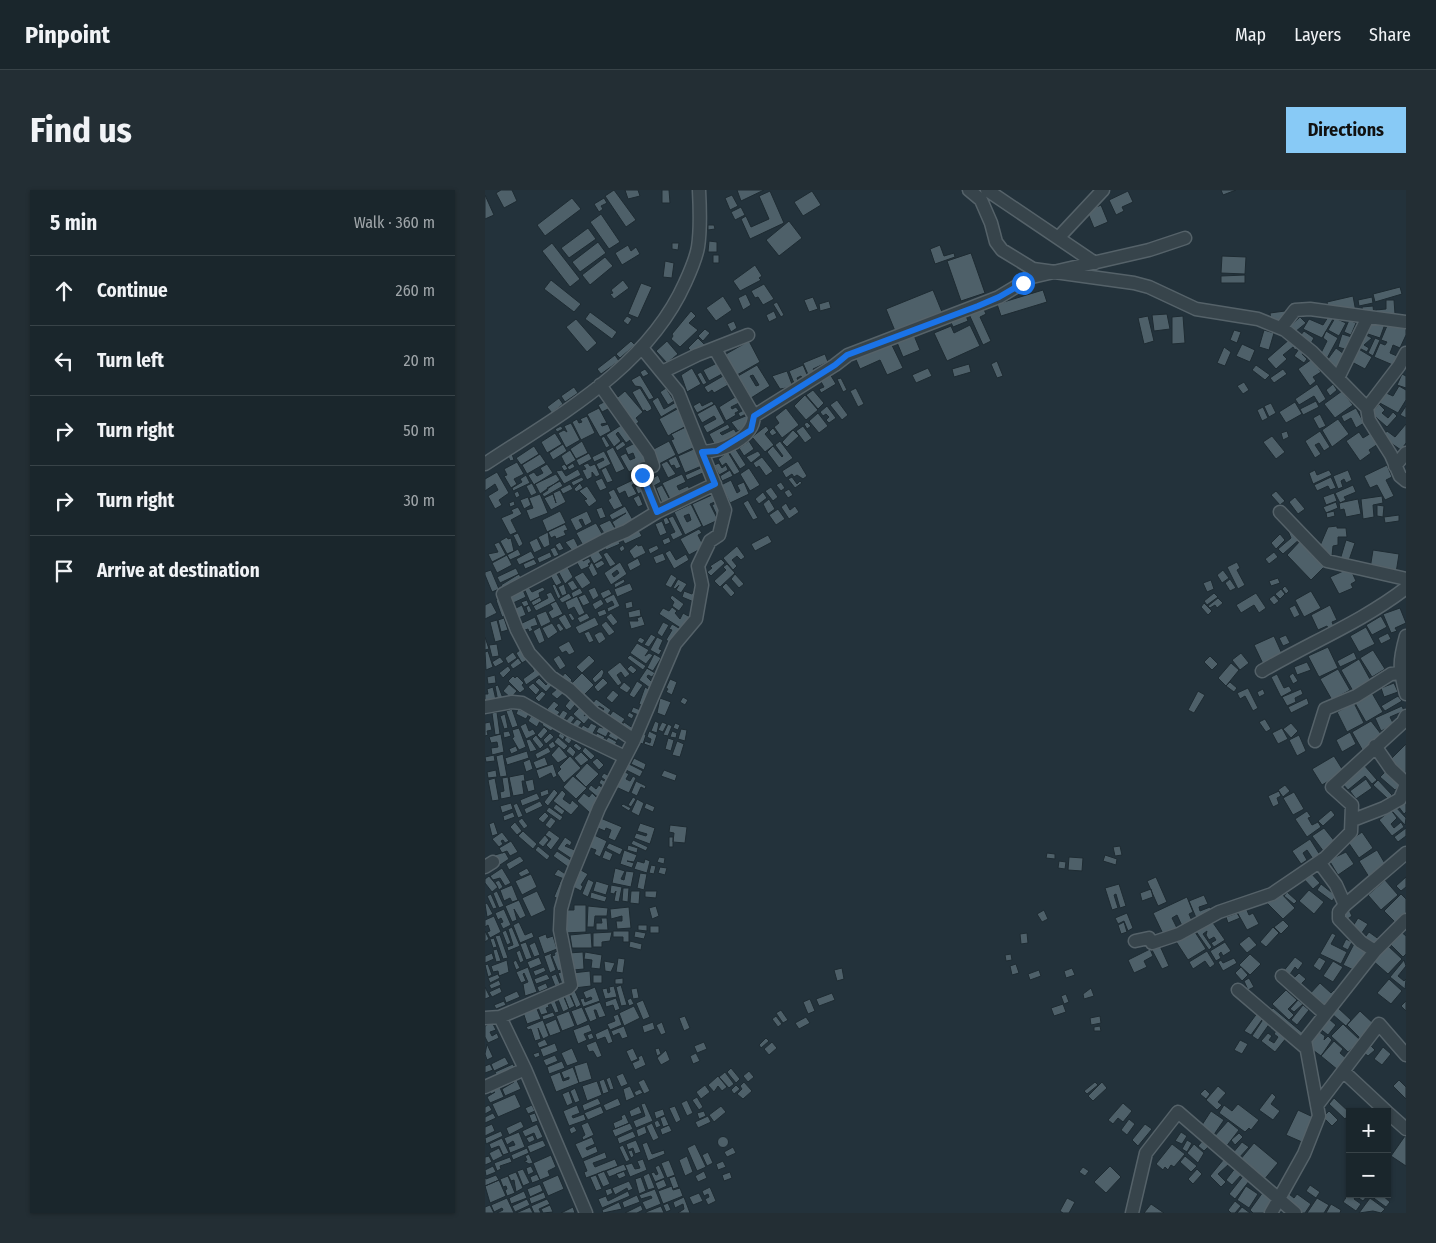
<!DOCTYPE html>
<meta charset="utf-8">
<style>
:root{--surface:#1a262c;--page:#232e34;--text:#f1f3f6;--muted:#9fa5a9;--line:#384348;--accent:#88caf6}
body{margin:0;font-family:"Fira Sans Condensed",sans-serif;background:var(--page);color:var(--text)}
.controls{position:absolute;right:15px;bottom:15px;display:grid;overflow:hidden;border-radius:0px;box-shadow:0 1px 4px #0004}
.controls button{width:45px;height:45px;display:grid;place-items:center;padding:0;border:0;border-bottom:1px solid var(--line);background:var(--surface);color:var(--text);font:25px sans-serif}
.stop{position:absolute;width:15px;height:15px;margin:-11px;border:4px solid #1a73e8;border-radius:50%;background:#fff}
.stop.end{background:#1a73e8;border-color:#fff;box-shadow:0 1px 5px #0008}
.list{margin:0;padding:0;list-style:none}
h2{display:flex;justify-content:space-between;align-items:center;height:65px;margin:0;padding:0 20px;font-size:21px}
h2 small{font-size:16px;font-weight:400;color:var(--muted)}
.list li{display:grid;grid-template-columns:32px 1fr auto;gap:15px;align-items:center;box-sizing:border-box;height:70px;padding:0 20px;border-top:1px solid var(--line)}
.list b{display:block;font-size:19px;white-space:nowrap}
.list em{font-size:16px;font-style:normal;color:var(--muted)}
.icon{flex:none;width:28px;height:28px;fill:none;stroke:currentColor;stroke-width:2;stroke-linecap:round;stroke-linejoin:round}
.map{position:relative;flex:none;width:921px;height:1023px;overflow:hidden;border-radius:0px}
header{display:flex;align-items:center;gap:30px;box-sizing:border-box;height:70px;padding:0 25px;background:var(--surface);border-bottom:1px solid var(--line)}
header strong{font-size:24px}
nav{display:flex;gap:28px;margin-inline-start:auto;font-size:18px}
.intro{display:flex;align-items:center;justify-content:space-between;box-sizing:border-box;height:120px;padding:0 30px}
h1{margin:0;font-size:35px}
.button{padding:12px 22px;border-radius:0px;background:var(--accent);color:#111;font-size:18px;font-weight:700}
main{display:flex;gap:30px;padding:0 30px}
aside{flex:1;background:var(--surface);border-radius:0px;box-shadow:0 1px 4px #0004}
.map>svg:first-child{display:block}
.building{fill:#4e6069;stroke:#1e2b32;fill-rule:evenodd}
.lines{fill:none;stroke-linecap:round;stroke-linejoin:round}
.minor-casing{stroke:#556269;stroke-width:15}
.minor{stroke:#37444b;stroke-width:12}
.route{stroke:#1a73e8;stroke-width:6}
</style>
<header>
<strong>Pinpoint</strong>
<nav><a>Map</a><a>Layers</a><a>Share</a></nav>
</header>
<div class="intro"><h1>Find us</h1><a class="button">Directions</a></div>
<main>
<aside>
<h2>5 min<small>Walk · 360 m</small></h2>
<ul class="list">
<li><svg class="icon" aria-label="ahead" viewBox="0 0 24 24"><path d="M12 20V5M6 11l6-6 6 6"/></svg><div><b>Continue</b></div><em>260 m</em></li>
<li><svg class="icon" aria-label="left" viewBox="0 0 24 24"><path d="M17 20v-9H6M10 6l-5 5 5 5"/></svg><div><b>Turn left</b></div><em>20 m</em></li>
<li><svg class="icon" aria-label="right" viewBox="0 0 24 24"><path d="M7 20v-9h11M14 6l5 5-5 5"/></svg><div><b>Turn right</b></div><em>50 m</em></li>
<li><svg class="icon" aria-label="right" viewBox="0 0 24 24"><path d="M7 20v-9h11M14 6l5 5-5 5"/></svg><div><b>Turn right</b></div><em>30 m</em></li>
<li><svg class="icon" aria-label="arrive" viewBox="0 0 24 24"><path d="M6 21V4h12l-3 4 3 4H6"/></svg><div><b>Arrive at destination</b></div></li>
</ul>
</aside>
<div class="map">
<svg width="921" height="1023" viewBox="0 0 921 1023">
<rect width="100%" height="100%" fill="#23323b"/>
<path class="building" d="M16 0H27L32 11 19 18 11 3Z
M129 0 151 30 141 37 120 6Z
M140 0H153L155 6 143 9Z
M177 0H184L185 13H177Z
M252 0H279L256 11Z
M736 0H751L738 5Z
M285 1 299 33 265 49 256 29 261 26 266 37 284 29 274 6Z
M327 1 336 15 318 26 309 12Z
M643 1 648 12 637 17 639 21 631 25 624 10Z
M0 5 9 25 0 29Z
M247 5 253 16 245 20 240 8Z
M87 8 96 19 60 46 52 35Z
M119 8 122 13 116 16 118 19 114 22 109 14Z
M616 15 623 32 609 38 602 21Z
M256 17 260 25 250 30 246 22Z
M116 24 135 52 124 59 105 32Z
M304 31 317 48 294 66 281 50Z
M223 35H229L230 39 223 40Z
M103 38 111 49 84 68 76 58Z
M224 51 232 52V62H223Z
M113 52 121 63 95 82 87 72Z
M67 53 95 89 85 97 57 61Z
M187 53H194L193 60 187 59Z
M143 55 146 61 151 57 155 64 137 75 130 63Z
M455 55 459 66 469 63 470 67 450 74 445 59Z
M486 63 500 103 476 111 462 71Z
M228 65H234V73H228Z
M737 66 761 67 760 84 736 83Z
M120 67 128 76 105 95 97 85Z
M180 71 189 73 187 88 178 87Z
M270 75 277 86 274 88 276 90 255 101 248 91Z
M760 85V93H736V86Z
M66 90 96 114 89 122 59 99Z
M138 90 144 98 129 109 125 104 128 103 126 100Z
M156 93 167 97 153 128 143 124Z
M279 94 289 109 278 115 273 107 270 108 266 101Z
M915 97 917 104 890 112 888 104Z
M448 100 457 122 410 141 401 119Z
M558 100 562 112 516 126 512 114Z
M261 104 266 115 258 120 253 108Z
M238 106 247 120 231 131 221 118Z
M868 106 871 122 844 120 842 112Z
M328 107 333 119 324 122 319 110Z
M887 107 888 113 874 116 873 110Z
M901 110H909L910 124 891 125V120L901 119Z
M344 111 346 118 335 121 334 114Z
M292 112 299 125 296 127 288 114Z
M497 115 501 124 495 127 506 151 498 155 483 122Z
M888 116 889 125H878L877 117Z
M206 121 211 126 204 133 213 140 195 157 186 149 188 146 187 144Z
M289 121 292 128 284 132 281 125Z
M800 121V129L786 131 785 123Z
M105 122 132 142 127 149 100 129Z
M480 123 483 131 468 137 465 130Z
M682 124 685 139 669 141 667 125Z
M142 126 147 129 143 135 138 131Z
M663 126 669 151 659 154 653 128Z
M698 126 700 153 687 154V127Z
M815 127 821 133 810 142 805 136Z
M843 127 848 129 837 148 818 139 824 129 838 135Z
M850 128 861 133 854 146 843 140Z
M91 129 112 153 102 162 81 137Z
M884 129 900 134 895 148 880 143Z
M864 130 871 133 866 145 859 142Z
M249 131 252 138 246 142 242 134Z
M904 131 921 139V145L915 158 908 155 907 158 905 163 912 166 908 175 889 167 895 153 900 155 902 152 896 150Z
M485 135 495 156 462 171 449 143 466 136 469 143Z
M220 139 225 143 218 151 213 146Z
M749 140 756 142 752 153 745 150Z
M779 140 789 143 784 160 774 157Z
M819 141 829 148 825 155 814 147Z
M841 141 853 148 840 172 835 165 842 151 838 148Z
M428 143 435 160 418 167 411 150Z
M857 144 870 148 866 161 853 157Z
M879 144 887 148 879 155 884 158 882 162 872 157Z
M213 148 221 156 209 164 203 158Z
M806 148 814 156 810 160 808 157 798 165 802 169 791 179 782 169Z
M890 148 895 150 888 166 883 163Z
M404 149 418 178 402 185 395 170 375 179 369 165Z
M146 151 150 155 135 168 131 164Z
M182 151 193 164 182 173 171 161Z
M264 151 275 172 252 185 242 170 243 169 241 164Z
M757 154 770 160 765 172 751 166Z
M816 156 820 160 817 164 822 169 819 173 809 166Z
M739 157 746 162 740 176 732 173Z
M851 158 863 167 852 182 840 173Z
M872 158 887 167 880 179 865 171Z
M340 164 343 172 328 179 332 186 325 189 318 173Z
M130 165 134 171 116 184 112 179Z
M827 169 836 182 828 187 831 191 825 196 813 179Z
M512 171 518 186 512 188 506 174Z
M232 173 237 184 224 191 218 180Z
M484 174 486 182 469 187 467 179Z
M272 175 285 196 266 208 253 186ZM268 185 274 195 271 196 265 186Z
M318 175 324 189 319 191 316 186 312 188 315 196 311 198 304 181Z
M771 175 785 185 780 190 767 180Z
M207 178 216 194 202 202 196 185Z
M443 178 447 186 431 193 427 185Z
M160 179 164 184 158 187 155 182Z
M798 179 802 184 789 193 785 188Z
M302 181 308 197 295 199 287 186Z
M216 182 222 193 218 195 212 184Z
M345 184 351 194 336 203 334 199 339 197 335 190Z
M917 184 921 186V198L912 195Z
M155 185 169 208 164 210 156 197 150 196 146 190Z
M238 186 243 195 229 203 227 200 223 203 219 197Z
M356 188 362 200 358 202 352 189Z
M759 192 764 200 758 204 752 196Z
M832 194 841 209 834 214 829 206 814 215 810 209Z
M848 194 852 200 845 206 841 200Z
M914 196 921 200V210L913 223 893 212 899 202 908 206Z
M89 197 93 203 80 212 76 206Z
M155 198 166 216 167 219 162 222 160 220 158 221 147 202Z
M181 198 189 211 183 215 175 202Z
M371 198 379 214 373 217 365 201Z
M127 200 133 207 140 201 158 222 151 228 154 232 148 236 122 204Z
M328 200 339 213 333 219 321 205Z
M857 201 868 215 850 228 839 214Z
M320 205 333 220 321 230 309 216Z
M173 207 179 219 191 212 193 217 176 227 167 211Z
M250 207 254 213 246 217 247 219 251 217 254 221 250 223 251 225 241 231 234 217Z
M74 208 78 214 67 223 62 217Z
M352 210 363 225 357 230 345 215Z
M121 211 125 218 117 222 113 215Z
M227 211 229 214 212 223 208 216 215 212 217 216Z
M831 211 834 217 818 225 815 219Z
M810 212 817 224 801 233 794 222Z
M786 213 791 223 784 227 779 216Z
M230 214 240 233 222 243 218 236 231 229 229 226 217 233 212 224Z
M894 214 900 220 897 223 903 228 908 222 912 226 902 237 886 223Z
M342 216 351 228 344 233 341 230 344 227 341 224 338 226 335 222Z
M921 216V228L915 225Z
M778 217 783 228 777 231 772 220Z
M114 218 122 233 116 234 117 236 123 234 126 241 115 247 102 224Z
M194 218 203 235 183 246 174 229Z
M301 218 314 235 297 248 289 237 294 233 290 227Z
M871 218 879 233 871 238 866 228 859 232 856 226Z
M261 219 263 223 255 227 253 223Z
M333 223 343 236 334 243 324 231Z
M835 224 841 236 834 239 828 228Z
M263 225 267 234 253 241 246 232Z
M102 226 110 243 96 250 87 232 92 229 94 233 97 232 95 229Z
M853 229 864 244 847 257 837 240Z
M322 232 326 236 322 239 319 234Z
M86 233 95 250 81 258 73 243 79 240 82 242 79 236Z
M138 234 148 248 141 253 133 242 131 244 136 251 129 257 121 245Z
M243 234 245 238 235 243 237 245 249 239 253 245 231 257 224 244Z
M921 234V253L916 260 897 247 902 241 910 247Z
M76 236 78 239 72 242 70 239Z
M203 236 212 256 193 265 186 250 189 249 186 244Z
M281 236 284 240 280 244 289 255 280 262 267 247Z
M318 236 327 248 320 253 311 241Z
M288 238 292 243 287 246 284 242Z
M308 240 314 246 302 257 297 252Z
M802 241 804 247 798 250 796 243Z
M835 241 845 257 839 261 834 253 830 255 836 264 830 268 820 251Z
M874 242 878 248 886 243 893 254 884 260 886 263 875 271 861 251Z
M70 243 77 254 62 263 56 252Z
M119 246 125 256 121 258 116 248Z
M787 246 800 262 791 269 778 252Z
M97 251 103 263 91 269 85 259Z
M138 251 141 255 132 261 130 257Z
M184 251 191 265 174 274 167 260Z
M264 251 269 259 259 266 254 258Z
M295 251 308 268 294 278 282 262 288 256 297 267 298 266 290 255Z
M152 252 162 272 144 282 135 266 141 263 145 270 150 268 148 263 143 265 140 258Z
M78 254 82 261 68 270 64 263Z
M49 256 54 264 36 275 31 268Z
M128 257 140 279 131 283 121 261Z
M211 258 219 275 200 283 193 266Z
M250 258 261 275 255 279 244 262Z
M85 260 91 270 81 276 76 266Z
M119 261 126 274 114 280 111 274 119 270 118 268 109 272 107 267Z
M273 261 276 265 266 273 261 267Z
M243 262 255 282 249 285 241 273 237 276 233 269Z
M104 263 107 269 94 276 91 270Z
M27 264 29 270 25 271 23 266Z
M55 264 61 273 42 284 37 275Z
M191 266 196 277 191 279 189 275 186 276 183 270Z
M277 267 288 281 281 286 274 276 271 278 268 273Z
M182 271 191 284 183 288 176 274Z
M313 271 322 286 318 289 312 285 309 287 307 284 301 288 297 281Z
M32 272 39 284 29 289 32 294 26 298 19 286 22 285 19 279Z
M88 273 90 277 84 280 82 277Z
M103 273 105 276 110 274 115 285 111 287 107 282V287L102 290 97 280 101 279 98 275Z
M234 273 237 278 241 275 243 280 234 285 229 275Z
M62 274 68 283 49 295 43 285 49 282 52 286 58 283 55 278Z
M80 274 83 279 79 281 76 276Z
M902 275 907 287 901 290 909 306 900 310 892 295 885 298 879 286Z
M121 277 128 291 122 293 116 280Z
M218 277 220 282 202 290 200 285Z
M264 278 275 295 265 301 255 284Z
M93 279 96 285 79 294 71 281 77 280 81 286Z
M245 280 248 286 237 291 235 286Z
M830 280 832 285 844 280 847 285 828 294 824 283Z
M863 280 867 290 861 293 859 289 856 291 858 297 853 299 848 286Z
M12 282 24 303 14 310 17 315 10 319 3 306 13 300 10 294 0 301V289Z
M165 282 168 288 173 285 176 292 165 298 159 286Z
M71 284 75 290 55 304 50 294Z
M197 284 201 292 192 296 194 300 203 296 207 304 187 313 177 293Z
M41 285 45 293 28 301 27 298 37 292 35 289Z
M97 287 99 290 88 296 86 292Z
M307 287 312 294 315 291 317 293 310 298 303 289Z
M846 287 851 298 845 300 843 296 832 301 829 295Z
M117 288 122 298 115 301 110 291Z
M150 289 152 293 147 295 152 304 143 308 140 301 134 304 131 298Z
M246 290 252 303 255 301 252 295 259 292 264 304 245 313 236 295Z
M75 291 78 296 59 307 57 304 63 300 62 298Z
M296 292 300 298 296 301 291 295Z
M47 293 52 303 46 306 41 296Z
M95 293 98 298 91 302 89 299Z
M85 294 88 299 78 304 75 299Z
M154 295 157 302 153 304 150 297Z
M177 295 186 312 177 313 171 298Z
M868 295 871 302 859 307 861 310 855 313 850 303Z
M102 296 112 311 104 317 99 310 102 309 94 301Z
M286 297 293 307 288 311 280 301Z
M129 299 138 316 129 320 123 310 126 308 123 302Z
M304 299 308 305 303 308 299 302Z
M75 300 81 312 66 320 59 308 68 304 71 313 68 303Z
M33 301 35 306 31 308 29 303Z
M791 301 800 311 795 315 786 305Z
M278 302 282 308 274 314 270 309Z
M849 303 852 311 841 315 838 307Z
M55 304 63 323 45 330 41 320 48 318 44 308Z
M229 304 232 311 225 314 233 330 218 337 207 314Z
M154 305 158 315 153 317 148 308Z
M897 306 898 313 888 315 889 327 878 329 876 309Z
M43 307 46 315 39 319 35 310Z
M810 307 820 319 813 324 804 312Z
M284 309 290 319 283 324 278 314Z
M873 309 876 324 861 327 859 319 855 320 854 313Z
M263 310 273 328 268 330 258 313Z
M29 311 30 315 25 317 24 313Z
M233 312 239 326 233 328 227 315Z
M851 312 853 318 841 323 838 317Z
M301 313 305 320 310 316 314 322 304 329 296 317Z
M206 314 217 336 200 345 189 322ZM204 324 206 330 202 332 199 326Z
M892 315 899 316 898 327 892 326Z
M140 316 148 330 131 339 127 332 141 323 127 330 124 325Z
M33 317 37 324 26 330 32 342 25 345 16 328 28 323 26 320Z
M117 317 121 327 115 329 111 319Z
M293 319 300 329 291 335 284 325Z
M75 321 81 333 62 342 57 330Z
M102 321 107 332 100 336 97 329 94 330 98 337 91 341 85 329Z
M849 321 850 326 842 328 841 323Z
M914 325V331L900 333 899 327Z
M188 326 198 345 188 350 185 344 190 342 183 328Z
M182 327 185 333 180 335 178 329Z
M125 330 131 340 120 345 114 335Z
M177 331 182 343 175 346 170 334Z
M111 333 120 349 100 359 91 343Z
M80 334 83 340 79 341 81 345 71 349 70 346 66 348 63 342Z
M852 336V338H861L862 347H853V355L848 356 847 366 834 358 843 337Z
M807 338 816 348 798 364 793 359 806 348 803 341Z
M153 339 157 346 140 354 136 347Z
M214 339 217 343 213 345 219 357 204 365 195 349Z
M63 342 65 355 59 358 53 347Z
M33 343 38 354 34 357 28 345Z
M795 344 800 350 791 359 786 353Z
M283 345 287 352 270 361 266 354Z
M22 347 23 349 26 348 29 361 22 364 15 351Z
M132 347 135 354 121 360 118 354Z
M184 347 186 352 179 355 177 350Z
M52 348 57 359 49 363 44 352Z
M89 348 95 360 89 363 80 352Z
M816 350 841 375 826 390 802 365Z
M861 350 870 353 863 373 855 370Z
M14 352 21 365 7 372 3 364 13 362 9 354Z
M75 352 79 359 74 361 70 355Z
M152 354 153 356 157 355 161 363 149 369 144 361Z
M116 355 119 360 114 362 118 368 109 374 103 363Z
M138 355 140 359 136 362 134 358Z
M172 355 174 359 165 364 163 359Z
M252 356 260 367 256 370 252 366 247 370 252 376 248 380 238 368Z
M70 357 74 365 69 367 65 359Z
M33 359 36 365 25 370 22 365Z
M185 360 191 370 201 364 204 370 189 379 180 363Z
M888 360 914 364 911 383 885 379Z
M46 361 50 368 34 375 31 369Z
M65 362 67 367 54 373 52 368Z
M122 362 131 374 125 377 118 364Z
M789 362 793 367 784 374 780 369Z
M178 363 181 370 171 374 168 367Z
M22 365 27 375 12 383 7 373Z
M97 368 98 371 104 368 106 372 103 374 105 376 96 380 91 371Z
M153 368 156 375 145 381 142 374Z
M49 369 52 374 40 379 38 374Z
M236 369 240 373 226 386 222 382 227 378 225 376Z
M117 370 120 374 112 379 109 374Z
M107 372 113 384 108 387 103 377Z
M135 372 142 384 126 395 119 383ZM132 380 134 383 129 387 127 384Z
M752 372 755 378 752 380 760 395 753 399 742 377Z
M242 374 250 383 235 397 229 391 241 380 238 377Z
M82 376 88 387 80 394 73 381Z
M31 378 34 384 15 393 12 387Z
M865 378 871 391 866 394 868 398 854 404 845 387Z
M6 380 14 399 7 402 0 385V382Z
M738 380 744 388 737 393 732 385Z
M71 382 77 393 71 396 65 385Z
M98 382 106 393 97 399 89 387Z
M34 384 38 391 19 400 16 395Z
M186 384 192 388 186 398 180 395Z
M250 384 259 394 254 398 246 389Z
M793 388 795 393 786 396 784 391Z
M139 389 140 392 130 398 129 394Z
M193 389 202 394 196 403 191 400 194 395 190 399 188 398Z
M745 389 751 398 745 401 740 393Z
M88 390 93 398 87 401 82 393Z
M726 390 729 399 722 402 718 393Z
M145 393 148 400 132 407 129 399Z
M241 393 250 403 246 407 237 397Z
M70 394 76 407 73 409 67 395Z
M79 394 82 404 77 406 73 397Z
M43 396 47 402 58 397 60 400 54 403 55 407 45 412 39 398Z
M800 396 804 401 801 404 797 399Z
M110 397 114 406 108 410 103 400Z
M210 397 215 399 209 412 197 407 199 401 207 404Z
M95 398 98 403 88 408 86 403Z
M124 399 127 404 118 409 115 403Z
M796 399 800 404 795 409 790 404Z
M38 400 41 407 26 414 23 407Z
M826 401 836 418 819 427 810 410Z
M66 402 71 411 51 421 48 416 63 408 61 404Z
M84 403 87 408 77 413 74 409Z
M729 403 733 407 722 415 719 411Z
M771 403 781 418 774 423 769 415 756 423 751 415Z
M100 404 105 413 98 416 93 407Z
M129 404 135 416 123 422 122 418 129 415 127 411 122 414 119 409Z
M187 405 199 414 194 421 187 416 189 412 185 408Z
M789 405 794 411 789 415 784 409Z
M92 406 100 423 94 426 89 417 83 420 80 412Z
M55 407 57 411 48 416 46 412Z
M17 408 24 424 17 427 11 410Z
M733 408 738 413 732 418 730 415 725 418 723 416Z
M116 409 119 414 110 420 107 414Z
M42 410 44 415 39 417 36 412Z
M71 411 78 424 67 429 63 422 68 419 65 414Z
M147 411 148 417 141 419 140 413Z
M6 412 12 423 0 429V415Z
M719 413 727 421 723 425 716 417Z
M37 415 41 425 31 429 27 420Z
M44 415 47 421 43 423 41 417Z
M810 415 815 425 809 428 804 418Z
M845 415 852 430 847 432 850 439 845 442 842 436 833 440 826 425Z
M187 417 192 421 190 423 195 429 198 423 205 427 197 439 174 424 178 418 184 421Z
M915 418 921 433 910 438 912 441 906 443 898 424Z
M120 419 122 424 114 427 112 422Z
M155 419 156 426 144 428 143 422Z
M61 421 66 432 56 437 51 425Z
M86 423 90 429 87 431 83 424Z
M102 423 105 428 95 433 92 428Z
M126 423 133 432 128 436 121 427Z
M80 424 87 437 81 440 73 428Z
M157 426 160 435 146 439 144 431H153L152 428Z
M896 426 902 437 887 445 881 435Z
M50 427 53 435 46 437 48 440 44 442 43 439 40 440 42 444 37 446 33 435Z
M110 427 114 435 94 444 90 437Z
M19 428 23 440 16 442 13 430Z
M12 430 17 450 10 452 5 432Z
M121 431 130 442 124 446 116 435Z
M178 432 184 435 177 447 172 443Z
M67 433 73 442 63 449 57 438Z
M74 433 79 439 75 442 71 435Z
M187 434 197 440 188 454 181 450 187 440 184 439Z
M55 437 60 451 54 454 48 441Z
M881 437 890 454 874 462 865 446Z
M104 441 109 451 104 453 99 443Z
M114 442H117L121 449 114 454 109 445Z
M903 443 906 449 896 454 893 448Z
M166 444 171 447 164 457 159 455Z
M801 445 805 453 798 456 794 448Z
M789 446 798 466 779 476 769 455Z
M0 447 4 459 0 460Z
M155 447 160 450 157 454 152 451Z
M172 447 178 450 174 459 177 460 174 465 165 460Z
M84 451 90 462 84 465 81 461 77 463 73 457Z
M152 453 164 460 160 466 164 463 168 465 161 474 145 463Z
M12 454 14 466 7 467 4 455Z
M843 457 853 478 834 487 823 466Z
M38 458 45 468 37 473 31 463Z
M888 460 900 479 887 487 875 468Z
M3 461 8 477 1 480 0 462Z
M28 462 32 468 23 474 20 468Z
M869 462 872 469 855 477 852 471Z
M756 463 764 473 755 480 747 470Z
M169 464 176 468 168 481 162 478Z
M74 465 81 476 75 480 68 469Z
M104 465 110 471 97 483 91 477Z
M145 465 161 476 158 480 142 468Z
M725 466 733 474 727 480 719 472Z
M15 467 19 472 10 477 7 472Z
M33 468 37 473 28 479 25 475Z
M874 469 886 491 868 501 856 480Z
M135 472 145 484 140 488 136 482 132 485 137 493 133 496 122 482Z
M822 472 826 480 812 485 809 477Z
M746 473 754 480 741 496 733 488Z
M52 474 58 483 41 495 38 489 49 481 47 478Z
M146 475 152 480 148 484 142 479Z
M23 476 26 480 18 488 14 483Z
M162 478 170 483 167 487 163 485 162 487 168 493 165 498 154 490Z
M117 479 119 482 117 487 110 493 107 489Z
M853 479 865 500 847 510 835 489Z
M80 483 87 490 83 495 76 488Z
M97 483 109 495 97 507 85 495Z
M808 483 813 491 808 494 804 486Z
M792 484 799 498 804 496 807 501 796 507 786 487Z
M10 485 11 493 3 494 2 487Z
M28 486 30 488 32 486 39 493 37 495 40 499 35 503 23 491Z
M54 488 61 495 66 490 69 493 61 502 50 492Z
M118 488 123 493 113 502 109 497Z
M185 489 192 492 187 505 181 502 183 499 181 498Z
M152 491 158 495 149 508 144 505Z
M139 492 146 498 142 503 134 498Z
M745 492 752 498 749 502 741 496Z
M48 493 55 500 51 505 43 497Z
M909 493 913 502 899 507 896 498Z
M24 494 32 501 26 508 18 501Z
M13 495 19 511 13 512 10 496Z
M8 497 11 510 0 512V504H3L2 499Z
M160 497 167 501 158 516 154 514Z
M73 498 81 501 72 509 66 504Z
M763 498 773 518 768 521 760 506 755 509 752 503Z
M778 499 780 504 774 507 772 502Z
M816 499 818 504 810 508 811 512 802 516 797 507Z
M128 500 134 505 127 513 121 508Z
M57 501 61 504 54 512 50 508Z
M713 501 720 505 709 523 703 520Z
M887 503 898 522 881 532 870 513Z
M88 506 97 514 93 517 90 515 85 521 80 516Z
M913 506 917 511 900 521 896 516Z
M198 507 203 510 200 515 195 512Z
M175 508 186 512 180 526 172 523Z
M822 508 824 514 806 523 803 517Z
M111 509 126 520 120 528 115 524 119 519 114 516 110 521 105 517Z
M69 511 74 515 70 519 75 522 71 527 62 519Z
M869 513 879 533 862 542 852 522Z
M97 515 103 521 99 526 103 523 106 526 99 534 88 524Z
M917 516 919 521 905 527 909 535 896 541 890 528Z
M148 517 158 521 156 526 146 522Z
M27 519 33 536 27 538 21 521Z
M33 519 44 524 41 529 31 524Z
M78 520 83 523 77 533 71 530Z
M128 521 140 529 134 537 122 529Z
M12 522 15 544 10 545 7 523Z
M144 522 149 525 147 529 142 526Z
M20 524 23 538 19 539 15 526Z
M86 525 90 528 82 538 78 534Z
M46 526 55 531 52 537 43 531Z
M92 529 97 532 89 542 84 538Z
M780 529 786 539 781 542 774 532Z
M61 530 70 536 66 541 57 535Z
M170 531 174 533 172 543 166 541Z
M886 531 896 544 878 561 867 542Z
M5 532 7 540 2 541 3 545 0 546V533Z
M139 532 152 541 148 547 135 538Z
M177 532 182 534 178 542 173 540Z
M41 533 44 541 48 539 51 544 41 549 35 536Z
M106 533 112 536 106 547 95 540 98 535 103 538Z
M190 533 195 535 193 540 188 538Z
M806 533 813 541 806 548 798 539Z
M183 534 187 536 183 546 178 545Z
M119 535H127L121 547 111 542 114 537 118 538Z
M59 537 63 541 56 549 52 545Z
M34 538 41 557 34 560 27 548 29 547 27 540Z
M797 538 803 549 793 554 787 543Z
M157 539 161 540 159 544 161 545 158 554 152 552Z
M196 539 202 540 200 551 193 549Z
M24 541 26 546 19 548 18 542Z
M164 541 172 545 168 557 159 554 160 551 165 553 166 549 162 547Z
M187 541 192 543 191 548 185 547Z
M126 542 134 547 132 551 123 546Z
M865 542 871 554 857 562 851 550Z
M65 543 69 547 61 554 58 550Z
M75 543 80 546 78 550 73 546Z
M112 543 120 547 115 553 109 548Z
M16 544 19 562 7 565 6 558 13 557 12 552 6 553 4 547Z
M51 545 59 555 55 559 47 549Z
M814 545 821 561 812 566 804 550Z
M82 546 87 550 84 554 79 550Z
M73 547 83 556 79 560 69 552Z
M123 547 132 552 127 559 119 554Z
M183 548 189 550 186 561 180 559Z
M45 549 52 560 45 562 41 550Z
M68 551 71 556 66 559 63 555Z
M192 551 199 554 195 567 187 565Z
M91 553 97 558 94 561 88 556Z
M921 554V586L905 570Z
M31 556 33 561 26 564 24 559Z
M74 556 83 567 73 573 66 565Z
M85 556 91 562 88 567 81 561Z
M63 557 66 562 52 569 50 564Z
M100 557 110 566 106 570 97 561Z
M42 561 44 568 22 575 20 568Z
M96 562 104 570 96 576 89 568Z
M18 564 22 586 15 587 11 566Z
M9 565 10 571 1 572 0 567Z
M85 566 96 578 79 593 72 583 76 579 74 577Z
M849 566 859 582 837 595 827 579Z
M60 567 63 575 51 579 48 572Z
M112 568 119 575 114 580 107 572Z
M149 568 161 574 159 580 146 574Z
M45 569 48 579 41 582 38 572Z
M102 573 114 584 101 597 90 586Z
M68 574 72 586 68 588 66 583 54 589 51 580Z
M144 574 158 581 155 587 141 580Z
M879 575 892 590 887 594 880 586 863 600 857 593Z
M11 580 12 587 3 588 2 582Z
M179 580 192 585 190 591 176 586Z
M138 581 144 584 141 589 145 591 148 586 151 588 144 603 131 597Z
M901 581 916 594 910 600 895 587Z
M119 583 127 588 124 593 116 587Z
M39 584 40 591H37L39 604 28 606 24 587Z
M88 586 102 598 91 609 78 597Z
M23 587 26 607 16 609 15 602 19 601 17 588Z
M10 588 14 610 7 611 3 590Z
M48 589 50 600 43 602 40 591Z
M116 589 124 594 121 598 114 593Z
M881 589 887 598 871 609 865 601Z
M893 590 907 605 903 609 888 595Z
M151 591 161 596 160 599 156 597 152 606 146 603Z
M106 595 111 599 114 595 121 601 115 609 103 599Z
M800 595 805 601 798 607 793 600Z
M63 599 64 604 56 607 55 602Z
M69 599 73 603 63 616 59 612Z
M77 600 81 604 78 609 85 614 87 610 94 616 86 625 68 611Z
M794 601 796 606 792 608 794 614 788 617 783 606Z
M809 602 819 619 808 625 798 608Z
M52 603 55 609 37 616 35 610Z
M99 603 104 607 107 603 116 612 105 623 92 611Z
M148 607 151 609 146 617 143 615Z
M152 609 159 613 154 626 146 622Z
M921 610V622L919 624 913 616Z
M55 611 58 616 41 624 39 619Z
M26 613 28 619 17 623 15 616Z
M32 613 38 626 33 628 28 615Z
M161 613 170 617 168 622 159 618Z
M71 614 80 621 77 625 68 618Z
M138 614 146 618 144 621 136 616Z
M910 616 921 628 920 635 906 620Z
M64 617 78 627 75 631 61 621Z
M846 620 850 625 838 636 833 631Z
M906 620 912 628 906 634 909 638 916 632 919 637 907 646 894 630Z
M822 621 826 627 823 628 827 635 833 632 836 637 822 647 810 629Z
M28 622 30 627 19 631 18 626Z
M60 622 64 626 58 633 53 629Z
M66 627 71 631 65 639 60 635Z
M113 627 137 637 130 651 123 648 126 640 121 638 120 641 108 636Z
M37 628 43 636 39 639 33 631Z
M9 632 13 644 7 646 4 634Z
M30 632 37 641 32 645 25 637Z
M155 633 170 638 165 654 149 648 151 643 161 646 162 644 152 641Z
M185 635 202 637 200 653 188 652 189 643 184 642Z
M839 638 851 653 839 662 827 646Z
M921 638V646L913 652 909 647Z
M64 640 75 648 66 660 61 655 66 649 60 645Z
M38 641 52 654 48 659 33 646Z
M17 642 24 651 20 653 18 650 16 651 18 654 14 657 7 649Z
M877 642 888 658 874 668 863 652Z
M107 644 122 651 115 667 109 664 111 660 103 657Z
M60 645 64 650 58 657 53 653Z
M80 647 87 652 85 656 82 654 80 656 92 661 87 669 72 659Z
M184 647H188V657H184Z
M825 649 835 665 828 669 822 660 818 663 822 670 816 674 807 661Z
M148 650 163 657 161 661 146 654Z
M26 651 33 662 25 666 22 661 17 663 14 658Z
M124 653 138 659 135 665 121 658Z
M143 655 153 658 152 663 142 660Z
M53 656 65 666 62 670 50 660Z
M635 656 637 665 630 666 628 657Z
M120 660 128 664 125 671 117 668Z
M139 660 152 665 149 672 142 671 149 673 147 678 135 674Z
M892 660 902 677 884 687 874 671Z
M72 661 87 671 83 677 68 666Z
M20 662 24 669 15 675 10 665Z
M861 662 869 674 853 685 844 670Z
M562 663 570 664V669L561 668Z
M620 665 632 669 631 675 618 671Z
M35 666 39 671 24 680 21 674Z
M174 667 180 668 179 674 172 672Z
M584 667 598 668 597 681 583 680Z
M160 669 165 671 162 683 149 679 152 671 159 673Z
M574 671 581 672 580 679 573 678Z
M166 675 171 676 169 684 164 683Z
M175 677 182 678 180 685 173 683Z
M17 678 26 693 20 696 15 688 8 690 5 686Z
M42 678 45 683 36 687 33 683Z
M130 678 140 681 136 689 139 690 141 681 149 682 146 697 127 693Z
M73 679 82 685 79 689 69 685Z
M94 679 103 684 96 695 98 696 96 701 86 696Z
M824 681 835 693 828 699 817 687Z
M155 683 162 684 159 700 152 698Z
M46 684 52 697 37 705 30 691Z
M4 686 13 697 7 702 0 693V689Z
M671 687 682 712 673 716 662 691Z
M921 687V697L916 701 911 696Z
M103 689 109 692 103 707 97 704Z
M14 690 18 697 14 700 10 692Z
M76 690 80 691 74 709 69 707Z
M900 690 913 705 896 720 883 705Z
M111 691 124 695 121 705 108 701Z
M634 694 641 716 635 718 631 704 629 705 633 718 627 720 620 698Z
M836 694 851 706 847 711 832 700Z
M27 695 33 710 27 712 25 708 19 711 15 700Z
M126 695 137 697 134 712 129 711 131 701 129 704 125 703Z
M138 698H144L143 712 137 711Z
M666 699 668 707 657 711 655 703Z
M824 700 839 712 829 724 814 711Z
M12 701 19 716 14 718 8 703Z
M52 701 61 720 46 727 37 708Z
M146 701H155L154 714 145 713Z
M160 701H172L171 708 160 707Z
M794 701 810 718 798 729 782 713Z
M106 702 122 707 120 712 105 708Z
M802 702 812 711 809 714 799 706Z
M6 704 12 718 8 719 2 706Z
M916 704 921 709V728L913 735 899 721Z
M719 705 723 714 714 717 715 721 725 717 728 724 712 730 704 711Z
M702 707 708 722 704 724 708 733 698 738 692 725 687 728 693 740 679 746 668 723Z
M34 710 41 726 35 729 29 719 32 730 27 732 20 716Z
M2 713 8 724 2 727 0 714Z
M89 715H101V742L79 743V720H89Z
M103 716 123 718 122 726H110L109 737H102Z
M171 716 174 726 167 729 164 718Z
M144 717 146 738 132 739 131 731H137V726L126 729 125 719Z
M761 718 764 725 768 723 774 734 762 740 752 722Z
M19 719 26 735 18 739 15 733 18 732 16 728 13 730 10 723Z
M559 720 563 729 557 732 552 724Z
M864 720 867 726 861 730 858 723Z
M642 723 648 738 643 741 639 731 633 734 630 728Z
M752 723 755 728 743 733 741 727Z
M9 726 16 742 5 748 2 742 5 741 3 735 0 737V730Z
M116 728H122L123 740H111V733H117Z
M873 728 883 734 874 747 865 741Z
M726 730 740 750 729 757 726 753 731 750 729 747 724 750 721 745 722 741 718 744 727 757 724 760 710 740Z
M798 730 804 736 796 744 789 737Z
M34 732 40 745 47 742 49 747 35 753 28 735Z
M639 732 642 742 636 744 633 735Z
M153 735H162V741L153 740Z
M165 736H174V743H165Z
M27 737 35 756 23 761 22 757 28 755 23 739Z
M788 737 794 743 781 757 775 752Z
M708 739 721 759 703 770 690 750Z
M21 740 26 753 22 755 17 742Z
M914 740 921 746V764L918 767 903 752Z
M0 741 4 749 0 752Z
M128 741H144V752H138V747H128Z
M150 741 161 743 159 749 149 747Z
M127 742 125 751 117 752V757H108V743Z
M884 742 895 750 888 758 878 750Z
M106 743 107 758H87L85 745Z
M542 743 543 753 536 754 535 744Z
M847 743 851 745 846 754 862 762 856 774 835 764Z
M61 744 62 748 68 746 72 759 59 764 53 747Z
M15 745 23 768 18 769 10 746Z
M764 746 772 755 762 763 754 754Z
M9 748 12 757 8 758 5 749Z
M861 749 867 752 863 760 857 757Z
M145 751 157 754 156 760 144 757Z
M41 752 47 768 41 770 35 754Z
M50 752 55 765 49 767 44 755Z
M740 752 746 761 738 766 736 762 734 764 736 768 731 771 725 761Z
M870 752 885 759 873 782 858 775Z
M902 755 917 769 903 784 887 770Z
M675 756 684 776 677 779 667 760Z
M12 759 16 771 11 772 8 760Z
M665 759 668 766 659 771 662 777 649 783 643 770Z
M35 760 39 771 35 773 31 762Z
M74 760 81 778 73 781 67 766 70 765 69 763Z
M722 761 730 774 725 778 720 771 708 779 704 772Z
M98 762 99 779 88 780 83 763Z
M100 762 117 765 115 779 106 778 107 770 99 769Z
M7 763 9 769 0 773V766Z
M67 763 66 766 71 780 65 783 59 766Z
M526 764 527 770 521 771 520 765Z
M765 764 776 774 765 785 754 775Z
M54 767 57 774 45 779 42 772Z
M810 767 818 773 813 780 810 777 803 787 797 783Z
M834 767 841 771 835 781 828 776Z
M133 768 140 769 138 783 131 782Z
M749 768 752 773 738 781 733 772 736 770 738 773Z
M22 770 24 782 14 786 13 781 8 782 6 776Z
M31 770 35 778 31 780 28 772Z
M919 770 921 776 913 786 919 791 921 789 920 799 905 787Z
M119 771 130 773 126 782 120 781Z
M848 771 858 777 848 792 838 786Z
M3 774 7 785 3 787 0 775Z
M531 774 534 783 527 785 525 776Z
M43 777 52 802 40 806 38 794 43 792 39 783 38 784 41 791 36 793 31 782Z
M59 777 61 781 50 786 48 781Z
M756 777 763 785 757 791 750 783Z
M357 778 359 789 352 791 349 780Z
M587 778 590 785 581 788 579 781Z
M554 780 556 786 545 790 543 784Z
M79 781 82 792 77 794 73 783Z
M105 781 106 796 89 798 87 783Z
M814 783 821 789 813 797 806 791Z
M13 784 15 788 5 793 3 788Z
M62 784 65 789 51 794 49 789Z
M71 784 75 794 70 796 66 786Z
M108 785H117V793H108Z
M138 788V794H130V789Z
M764 788 769 797 763 800 759 791Z
M904 789 917 801 906 814 892 803Z
M14 790 16 795 6 799 4 795Z
M61 793 63 798 54 802 52 797Z
M835 793 846 803 849 800 853 804 838 821 822 807Z
M136 795 142 815 136 816 131 797Z
M129 796 132 807 120 809 117 799 122 798 123 803 125 802 124 797Z
M0 797 5 807 0 809Z
M15 797 17 802 7 807 4 802Z
M110 797 115 811 98 817 95 809 99 808 100 812 107 809 106 807 101 809 98 802Z
M152 798 154 808 148 809 146 799Z
M606 798 609 806 599 809 598 804Z
M801 800 812 810 803 819 809 825 804 830 787 814Z
M32 801 35 807 21 813 19 807Z
M90 801 96 815 91 818 85 803Z
M84 803 90 816 84 819 79 806Z
M347 803 350 810 334 816 331 809Z
M581 804 584 812 579 814 576 806Z
M78 805 84 819 78 822 72 807Z
M69 808 74 822 70 823 64 810Z
M131 808 135 819 130 821 128 815 121 817 120 812Z
M146 808 149 814 144 816 142 810Z
M325 809 330 821 323 824 318 812Z
M158 810 165 827 158 830 151 813Z
M813 810 818 814 809 822 805 819Z
M19 811 21 815 11 819 9 815Z
M62 811 64 817 61 818 63 823 56 825 52 815Z
M921 811V821L916 816Z
M115 812 121 826 114 828 111 820H109L112 829 105 832 99 818Z
M50 814 56 829 42 834 37 819Z
M578 814 581 822 569 826 566 818Z
M818 815 824 820 812 835 806 830Z
M149 816 155 828 139 836 134 823Z
M97 817 103 831 92 836 86 821Z
M852 817 866 830 861 836 847 824Z
M788 818 819 844 815 848 784 822Z
M296 820 303 830 298 833 291 823Z
M84 821 90 836 77 841 71 826Z
M875 821 890 835 876 849 862 835Z
M68 822 70 826 58 830 57 826Z
M773 822 779 827 766 845 759 841Z
M133 824 137 835 125 840 122 834 130 831 128 826Z
M200 826 205 838 199 841 194 828Z
M291 826 297 834 293 837 287 829Z
M615 826 616 833 606 835 605 828Z
M321 827 325 833 314 839 310 833Z
M779 828 785 833 773 850 767 846Z
M843 828 851 835 843 845 834 838Z
M71 829 76 842 65 846 60 834Z
M58 830 64 846 58 849 53 838 56 849 50 851 46 839 43 840 41 837Z
M7 832 11 840 5 842 7 846 12 843 14 848 3 853 0 847V836Z
M168 832 170 839 159 843 157 836Z
M177 832 181 843 176 845 171 835Z
M104 834 107 841 99 844 102 850 93 854 88 840Z
M858 834 875 850 863 862 846 846Z
M139 836 143 847 137 849 134 843 128 846 126 841Z
M615 836 616 841H609V837Z
M123 838 128 852 123 854 120 847 112 850 110 844Z
M792 839 802 847 790 862 776 851 783 843 787 846 784 850 789 853 793 847 789 844Z
M833 841 840 846 839 850 843 846 847 850 836 866 821 855Z
M107 843 109 848 104 850 102 845Z
M281 848 284 851 276 858 274 855Z
M60 849 63 855 54 858 52 853Z
M755 850 763 854 757 864 749 860Z
M111 851 117 866 112 868 108 861 104 862 101 855Z
M849 851 858 859 855 863 862 869 853 880 836 866Z
M219 852 222 859 212 863 209 856Z
M287 852 292 858 284 865 279 859Z
M70 853 73 861 58 867 55 859Z
M2 854 8 867 2 870 0 864Z
M885 855 890 860 883 866 878 862Z
M898 857 906 864 897 875 889 869Z
M87 858 93 872 82 876 76 863Z
M148 858 153 869 146 872 141 861Z
M174 858 176 864 172 866 170 859Z
M181 860 185 870 176 875 172 868Z
M54 862 55 866 50 868 48 864Z
M211 863 215 871 208 874 205 866Z
M70 865 73 871 61 876 58 870Z
M157 865 161 875 150 880 147 873 154 870 153 867Z
M20 867 24 874 9 881 6 874Z
M77 871 80 878 64 884 62 877Z
M102 872 107 889 94 893 89 876Z
M5 874 8 880 0 883V876Z
M28 874 31 881 13 889 10 882Z
M88 877 94 893 71 902 65 886 75 882 78 891 84 889V887L79 889 76 882Z
M246 878 255 889 251 893 242 882Z
M264 881 269 887 263 892 258 886Z
M240 882 249 894 244 898 234 887Z
M138 883 143 894 136 897 131 886Z
M29 884 36 899 20 906 17 899 29 892 16 898 14 892Z
M233 886 242 897 237 901 233 896 229 902 223 895Z
M125 887 129 899 125 900 121 889Z
M119 889 124 902 118 904 114 891Z
M159 889 165 901 159 904 153 892Z
M914 890 921 897V909L908 896Z
M112 891 117 905 102 911 97 896Z
M259 892 267 901 258 909 252 904 257 899 255 896Z
M610 892 613 895 602 904 599 901Z
M617 892 622 898 608 911 603 906Z
M13 893 19 907 5 913 2 907 10 902 6 904 5 902 0 903Z
M220 895 225 902 216 909 211 902Z
M251 895 255 899 249 904 246 900Z
M145 896 150 907 141 911 138 899Z
M733 896 741 903 733 912 737 915 732 920 721 910Z
M90 898 95 911 90 913 85 901Z
M155 899 158 903 151 906 149 902Z
M720 899 725 904 721 909 715 904Z
M84 901 88 913 82 916 77 904Z
M787 903 791 907 786 914 795 921 788 930 774 920Z
M30 904 36 917 13 927 7 914Z
M212 907 218 917 214 920 207 910Z
M113 908 116 914 99 921 97 915Z
M133 908 136 915 121 921 118 915Z
M849 908 865 923 860 929 844 914Z
M202 910 208 923 202 926 196 913Z
M160 913 168 931 151 938 148 931 160 926 156 914Z
M638 913 647 921 638 932 633 928 628 934 623 930Z
M753 914 774 930 766 940 764 938 760 942 734 923 739 915 747 921Z
M4 915 7 920 0 924V917Z
M47 915 50 921 43 924 40 918Z
M92 915 95 923 87 926 88 928 99 924 101 930 84 936 78 921Z
M116 916 119 923 103 930 99 923Z
M154 916 157 923 146 927 144 921Z
M190 916 196 930 191 933 184 918Z
M236 916 241 922 229 932 224 925Z
M178 919 180 925 171 929 169 922Z
M813 920 828 927 817 952 801 945Z
M219 921 221 926 214 929 212 923Z
M726 921 739 930 728 946 715 938Z
M844 921 853 930 847 936 838 927Z
M8 923 11 928 0 933V927Z
M50 923 53 931 47 933 44 925Z
M140 924 144 933 130 939 128 933 137 929 136 926Z
M180 926 184 935 178 937 175 928Z
M223 926 226 932 213 938 210 932Z
M644 929 650 934 642 945 636 940Z
M173 930 176 936 171 938 169 932Z
M36 931 39 937 24 945 21 938Z
M743 931 754 940 740 958 728 948Z
M103 932 109 945 98 950 97 947 100 945 96 935Z
M145 933 148 939 130 947 127 940Z
M167 933 174 948 168 951 161 936Z
M7 934 10 941 0 946V937Z
M52 934 58 947 52 950 49 943 40 947 37 941Z
M660 934 667 939 653 956 647 950Z
M184 935 187 941 177 945 175 939Z
M89 936 92 941 86 944 84 939Z
M160 936 162 943 153 947 151 940Z
M16 941 18 946 1 954 0 948Z
M148 941 151 947 134 954 132 948Z
M34 942 40 957 25 963 23 957 30 955 28 951 22 955 19 948Z
M696 942 702 946 697 954 690 951Z
M754 943 758 947 750 955 746 950Z
M48 945 50 950 44 953 41 948Z
M920 946H921V976L906 966Z
M232.5 952a5.5 5.5 0 1 1 11 0a5.5 5.5 0 1 1-11 0Z
M107 947 110 954 101 958 102 960 111 956 113 962 97 969 90 954Z
M17 948 24 963 18 965 14 956 6 959 4 954Z
M720 948 726 954 719 961 713 956Z
M58 950 61 956 45 963 42 956Z
M151 950 156 962 150 964 148 958 143 960 141 954Z
M702 950 707 953 702 962 697 959Z
M162 952 167 964 179 960 180 964 163 971 157 954Z
M757 952 764 957 753 969 747 964Z
M769 953 793 973 778 991 754 971Z
M210 954 221 977 212 981 202 958Z
M687 954 700 964 689 977 686 975 683 980 680 977 678 980 671 974Z
M709 954 719 963 713 973 702 963Z
M138 955 145 970 141 972 134 957Z
M248 957 251 963 242 967 239 962Z
M14 958 18 966 8 971 4 963Z
M42 958 44 963 28 970 26 965Z
M147 960 149 966 146 968 143 961Z
M120 962 122 968 108 973 110 977 130 969 133 976 101 988 99 982 102 981 98 971Z
M223 962 228 973 222 976 217 965Z
M44 964 48 973 44 974 39 971 42 970 40 966Z
M66 965 71 977 63 981 65 986 55 990 48 973Z
M4 966 7 972 0 975V967Z
M202 966 208 982 200 986 194 970Z
M700 966 712 976 706 982 695 972Z
M25 967 27 972 15 976 16 979 12 981 9 973Z
M158 969 162 980 145 987 140 975 147 973 150 979 155 978 152 971Z
M739 969 744 974 733 984 741 992 736 997 725 986Z
M184 970 190 985 182 988 176 973Z
M238 971 241 977 233 980 231 974Z
M139 974 142 980 124 987 121 981Z
M174 975 180 988 170 992 166 983 169 982 171 985 173 984 170 977Z
M8 976 11 982 1 986 0 980Z
M46 976 49 982 43 985 41 978Z
M625 976 636 987 621 1003 609 992Z
M598 977 604 981 600 986 594 982Z
M751 977 758 983 747 995 741 990Z
M38 979 45 993 38 996 32 981Z
M712 979 717 984 708 994 703 989Z
M119 981 125 994 118 997 112 984Z
M139 981 141 986 134 989 131 984Z
M219 981 222 988 213 992 210 986Z
M31 982 38 998 31 1002 29 990 26 991 23 985Z
M245 982 247 988 239 991 237 985Z
M164 983 170 998 163 1000 158 986Z
M52 984 55 990 47 993 45 987Z
M11 985 14 990 0 996V987L1 989Z
M73 985 79 999 63 1006 57 992Z
M111 985 117 999 111 1001 105 987Z
M759 985 765 990 750 1009 744 1004Z
M23 986 30 1003 22 1006 20 1000 22 999 21 996 18 997 15 989Z
M190 986 194 997 188 999 184 988Z
M156 987 161 1001 154 1004 150 989Z
M179 989 182 996 173 1000 170 993Z
M14 990 21 1006 5 1013 0 996Z
M144 991 148 999 143 1001 142 998 130 1005 127 998Z
M55 994 58 1001 45 1007 42 999Z
M825 995 835 1002 831 1008 821 1001Z
M187 996 188 1000 195 998 198 1006 178 1014 173 1001Z
M761 996 773 1004 764 1018 752 1010Z
M225 997 231 1011 223 1015 220 1009 224 1007 223 1004 219 1006 217 1001Z
M126 998 128 1003 122 1006 120 1000Z
M170 999 176 1014 161 1020 157 1012 167 1008 166 1006 156 1009 154 1005Z
M39 1001 42 1008 26 1014 24 1008Z
M143 1001 145 1006 117 1018 113 1009 121 1006 123 1011Z
M59 1002 61 1008 46 1014 44 1008Z
M778 1002 790 1011 781 1023H768L765 1020Z
M865 1002V1004L883 1005 878 1011 871 1006 869 1009 876 1014 871 1021 858 1012Z
M214 1003 218 1011 208 1015 204 1007Z
M804 1004 809 1008 812 1004 826 1014 820 1023H815L798 1012Z
M888 1004H896L905 1012 901 1017 886 1006Z
M152 1005 155 1012 139 1018 137 1012Z
M199 1007 205 1023H193L199 1019 198 1014 190 1018 188 1012Z
M22 1008 29 1023H12L18 1020 17 1018 9 1022 6 1015Z
M582 1008 590 1012 584 1023H578L575 1021Z
M832 1008 844 1015 839 1023H822Z
M885 1008 900 1019 896 1023 888 1021 874 1023Z
M42 1009 45 1015 30 1022 27 1016Z
M62 1009 65 1014 54 1019 56 1023H49L46 1016Z
M750 1011 756 1016 750 1023H746L743 1020Z
M134 1012 137 1019 118 1023 117 1020Z
M183 1013 186 1020 181 1022 178 1015Z
M666 1014 679 1023H659Z
M846 1014 856 1020 855 1023H841Z
M5 1015 9 1023H0V1017Z
M65 1015 68 1022 58 1023 56 1019Z
M156 1015 158 1020 152 1023H140Z
M176 1016 179 1023H161V1022Z
M45 1017 48 1023H31Z
M88 1017 90 1023H76Z
M757 1017 765 1023H752Z"/>
<g class="lines">
<defs>
<path id="minor" d="M484 0 496 10 506 33 511 52 517 60 548 79 649 93 664 97 711 119 773 129 800 140 827 162 882 218 884 230 906 265 915 286 921 291
M502 0 610 73
M574 47 618 0
M796 138 810 120 825 119 921 132
M177 182 212 165 263 145
M853 188 882 129
M115 195 164 264 168 276 159 278 157 285 172 322
M882 218 914 176 921 163
M269 226 350 175 363 165 514 107 547 87 664 60 700 48
M217 262C237 261 268 249 269 226L230 159
M0 274C74 225 162 178 200 93 205 82 211 69 213 57 216 38 215 19 214 0
M910 276 921 263
M795 322 842 371 921 389
M921 446C914 471 914 479 921 504
M777 481C824 453 877 432 921 398
M0 517 27 512 37 513 84 540 140 567
M149 550 109 523 85 500 66 487 44 463 32 440 18 404 124 348 141 341 172 322 230 294
M830 551 840 519 871 506 906 484 914 483
M890 556 906 579 921 593
M868 630 899 618 915 609 921 594
M834 672 851 695 860 715 854 722V729L876 752 890 761
M0 677 8 672
M860 715 921 663
M650 751 664 748 667 753 694 744 734 722 787 704 840 668 866 642 867 615 847 597 918 532 921 526
M797 786 840 824
M753 800 821 858
M15 827 40 879 101 1023
M0 828 15 827 83 798 86 795 75 740 76 719 83 694 114 618 149 550 190 454 211 429 217 395 213 376 225 351 234 345 240 320 193 202 157 158
M858 881 902 922
M0 897 40 879
M833 914 894 834 921 865
M902 922 921 939
M647 1023 661 963 693 922 810 1023
M786 1023 819 964 834 926 820 850 890 761 921 730"/>
</defs>
<use href="#minor" class="minor-casing"/>
<use href="#minor" class="minor"/>
</g>
<g class="lines">
<path class="route" d="M157 285 172 322 230 294 217 262 232 261 266 240 269 226 350 175 362 165 493 116 514 107 538 93"/>
</g>
</svg>
<div class="controls">
<button>+</button>
<button>−</button>
</div>
<div class="stop" style="left:538px;top:93px"></div>
<div class="stop end" style="left:157px;top:285px"></div>
</div>
</main>
